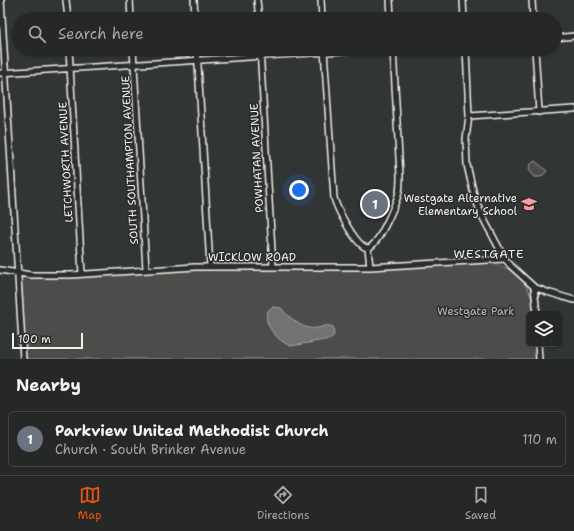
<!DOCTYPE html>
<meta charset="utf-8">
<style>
:root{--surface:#262828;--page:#323434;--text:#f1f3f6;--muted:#a4a6a8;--line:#424445;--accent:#ea580c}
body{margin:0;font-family:"Shantell Sans",sans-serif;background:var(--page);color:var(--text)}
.controls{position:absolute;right:12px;bottom:12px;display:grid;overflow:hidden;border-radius:6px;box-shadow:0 1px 3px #0004}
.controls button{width:36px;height:36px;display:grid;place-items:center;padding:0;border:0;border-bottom:1px solid var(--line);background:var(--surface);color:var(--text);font:20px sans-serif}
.scale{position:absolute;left:12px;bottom:10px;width:71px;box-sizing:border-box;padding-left:4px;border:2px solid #f4f1e8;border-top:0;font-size:11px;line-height:14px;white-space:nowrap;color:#f4f1e8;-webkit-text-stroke:3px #2a2d2e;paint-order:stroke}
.you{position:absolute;left:299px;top:190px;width:14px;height:14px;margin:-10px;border:3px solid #fff;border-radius:50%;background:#1a73e8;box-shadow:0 0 0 6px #1a73e833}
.badge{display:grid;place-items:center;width:26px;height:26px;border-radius:50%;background:var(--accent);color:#fff;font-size:13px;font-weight:700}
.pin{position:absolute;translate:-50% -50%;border:2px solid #fff;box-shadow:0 1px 4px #0006}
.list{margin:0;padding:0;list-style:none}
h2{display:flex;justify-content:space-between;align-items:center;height:52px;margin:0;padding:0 16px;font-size:17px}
h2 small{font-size:13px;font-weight:400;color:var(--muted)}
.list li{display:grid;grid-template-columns:26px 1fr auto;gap:12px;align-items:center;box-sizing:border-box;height:56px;margin:0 8px 8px;padding:0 8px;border:1px solid var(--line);border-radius:6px}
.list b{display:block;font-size:15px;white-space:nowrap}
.list p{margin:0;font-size:13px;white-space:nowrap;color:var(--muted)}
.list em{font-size:13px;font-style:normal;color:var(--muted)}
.icon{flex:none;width:22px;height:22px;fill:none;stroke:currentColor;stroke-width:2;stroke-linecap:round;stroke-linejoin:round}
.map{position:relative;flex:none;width:574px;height:359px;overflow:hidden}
.search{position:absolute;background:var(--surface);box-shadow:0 1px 3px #0004;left:12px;right:12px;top:12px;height:44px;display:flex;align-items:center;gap:10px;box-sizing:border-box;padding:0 14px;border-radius:22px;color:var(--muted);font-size:15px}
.sheet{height:116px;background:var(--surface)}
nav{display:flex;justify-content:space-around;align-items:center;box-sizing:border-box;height:56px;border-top:1px solid var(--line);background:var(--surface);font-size:11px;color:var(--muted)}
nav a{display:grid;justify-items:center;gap:2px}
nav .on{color:var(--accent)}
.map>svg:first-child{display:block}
.green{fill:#4b4d4c;stroke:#a09f9a}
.water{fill:#727370;stroke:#a6a5a0}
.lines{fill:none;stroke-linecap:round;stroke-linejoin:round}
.street-casing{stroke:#f4f1e8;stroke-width:8}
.street{stroke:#2a2d2e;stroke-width:5}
.labels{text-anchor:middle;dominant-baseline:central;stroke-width:3;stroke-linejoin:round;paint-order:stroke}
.street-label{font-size:11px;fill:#f4f1e8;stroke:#2a2d2e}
.poi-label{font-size:11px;fill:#f4f1e8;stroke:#2a2d2e;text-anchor:end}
.park-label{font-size:11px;fill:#b9b8b1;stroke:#2a2d2e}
.neighbourhood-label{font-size:12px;letter-spacing:1px;fill:#f4f1e8;stroke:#2a2d2e}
</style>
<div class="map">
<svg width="574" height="359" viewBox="0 0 574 359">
<rect width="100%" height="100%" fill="#323535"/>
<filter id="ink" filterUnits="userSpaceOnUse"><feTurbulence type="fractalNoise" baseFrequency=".025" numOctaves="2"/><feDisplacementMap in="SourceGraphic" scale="8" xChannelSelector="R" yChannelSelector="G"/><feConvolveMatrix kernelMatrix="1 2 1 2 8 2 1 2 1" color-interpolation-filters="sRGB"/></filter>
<g filter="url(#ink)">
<path class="green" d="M535 161 547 171 541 177H535L529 170 530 165Z
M487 263C516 266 533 286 534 314H529V344H535L536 359H26L21 279 23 277 26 276 73 277 196 269Z"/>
<path class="water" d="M272 307 281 308C289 317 303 331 317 328 324 327 326 324 333 327L334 335 330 339 291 346C278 342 256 318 272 307Z"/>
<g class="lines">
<defs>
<path id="street" d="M1 0 23 359
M66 0 68 19
M130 0 131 19
M194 0 195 19
M257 0 259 19
M321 0 322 19
M390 0 391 19
M463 0 464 19
M532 0 533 19
M555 38 574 36
M69 49 82 274
M133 49 146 269
M197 49 210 266
M260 49 273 267
M466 49 469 116 466 139 467 165 474 195 482 216 505 259 511 266 534 287 547 292 574 300
M535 49 539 112
M324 50 334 198C337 209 357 248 368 248
M0 73 375 49
M469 116 574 109
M368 248C379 245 396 203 399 192 400 187 400 182 400 176L393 49
M368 248 370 267
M0 270 31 275H71L195 267H370L505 259
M534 287 537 314
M538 344 539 359"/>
</defs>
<use href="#street" class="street-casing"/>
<use href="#street" class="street"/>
</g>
</g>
<defs>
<symbol id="school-bare" viewBox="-9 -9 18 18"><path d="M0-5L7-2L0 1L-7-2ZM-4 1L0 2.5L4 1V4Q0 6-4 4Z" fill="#ff9aa2" stroke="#2a2d2e" stroke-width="2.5" paint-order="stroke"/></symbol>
</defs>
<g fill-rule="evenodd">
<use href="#school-bare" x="518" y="193" width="22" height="22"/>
</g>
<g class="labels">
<g class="street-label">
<text transform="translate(257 158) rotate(-93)">POWHATAN AVENUE</text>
<text transform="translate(130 160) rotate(-93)">SOUTH SOUTHAMPTON AVENUE</text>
<text transform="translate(66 162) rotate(-93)">LETCHWORTH AVENUE</text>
<text x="252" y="257">WICKLOW ROAD</text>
</g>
<g class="poi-label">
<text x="517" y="198">Westgate Alternative<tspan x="517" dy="13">Elementary School</tspan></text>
</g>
<g class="park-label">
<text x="476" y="311">Westgate Park</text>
</g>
<g class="neighbourhood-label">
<text x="489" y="254">WESTGATE</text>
</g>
</g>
</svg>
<div class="controls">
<button><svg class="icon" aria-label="layers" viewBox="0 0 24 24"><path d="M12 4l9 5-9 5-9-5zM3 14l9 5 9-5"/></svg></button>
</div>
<div class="scale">100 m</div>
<div class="you"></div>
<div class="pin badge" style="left:375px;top:204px;background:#6b7280">1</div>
<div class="search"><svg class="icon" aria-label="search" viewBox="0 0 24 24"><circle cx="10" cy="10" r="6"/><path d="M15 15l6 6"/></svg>Search here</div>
</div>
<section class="sheet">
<h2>Nearby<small></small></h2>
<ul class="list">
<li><span class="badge" style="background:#6b7280">1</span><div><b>Parkview United Methodist Church</b><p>Church · South Brinker Avenue</p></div><em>110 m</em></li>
</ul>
</section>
<nav>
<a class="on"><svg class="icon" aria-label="map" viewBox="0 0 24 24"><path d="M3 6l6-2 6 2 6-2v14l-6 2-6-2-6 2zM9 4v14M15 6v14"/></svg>Map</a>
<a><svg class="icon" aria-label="directions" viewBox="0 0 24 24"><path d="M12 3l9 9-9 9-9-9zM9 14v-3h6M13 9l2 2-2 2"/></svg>Directions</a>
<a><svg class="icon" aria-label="saved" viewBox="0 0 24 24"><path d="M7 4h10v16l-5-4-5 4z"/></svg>Saved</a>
</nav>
